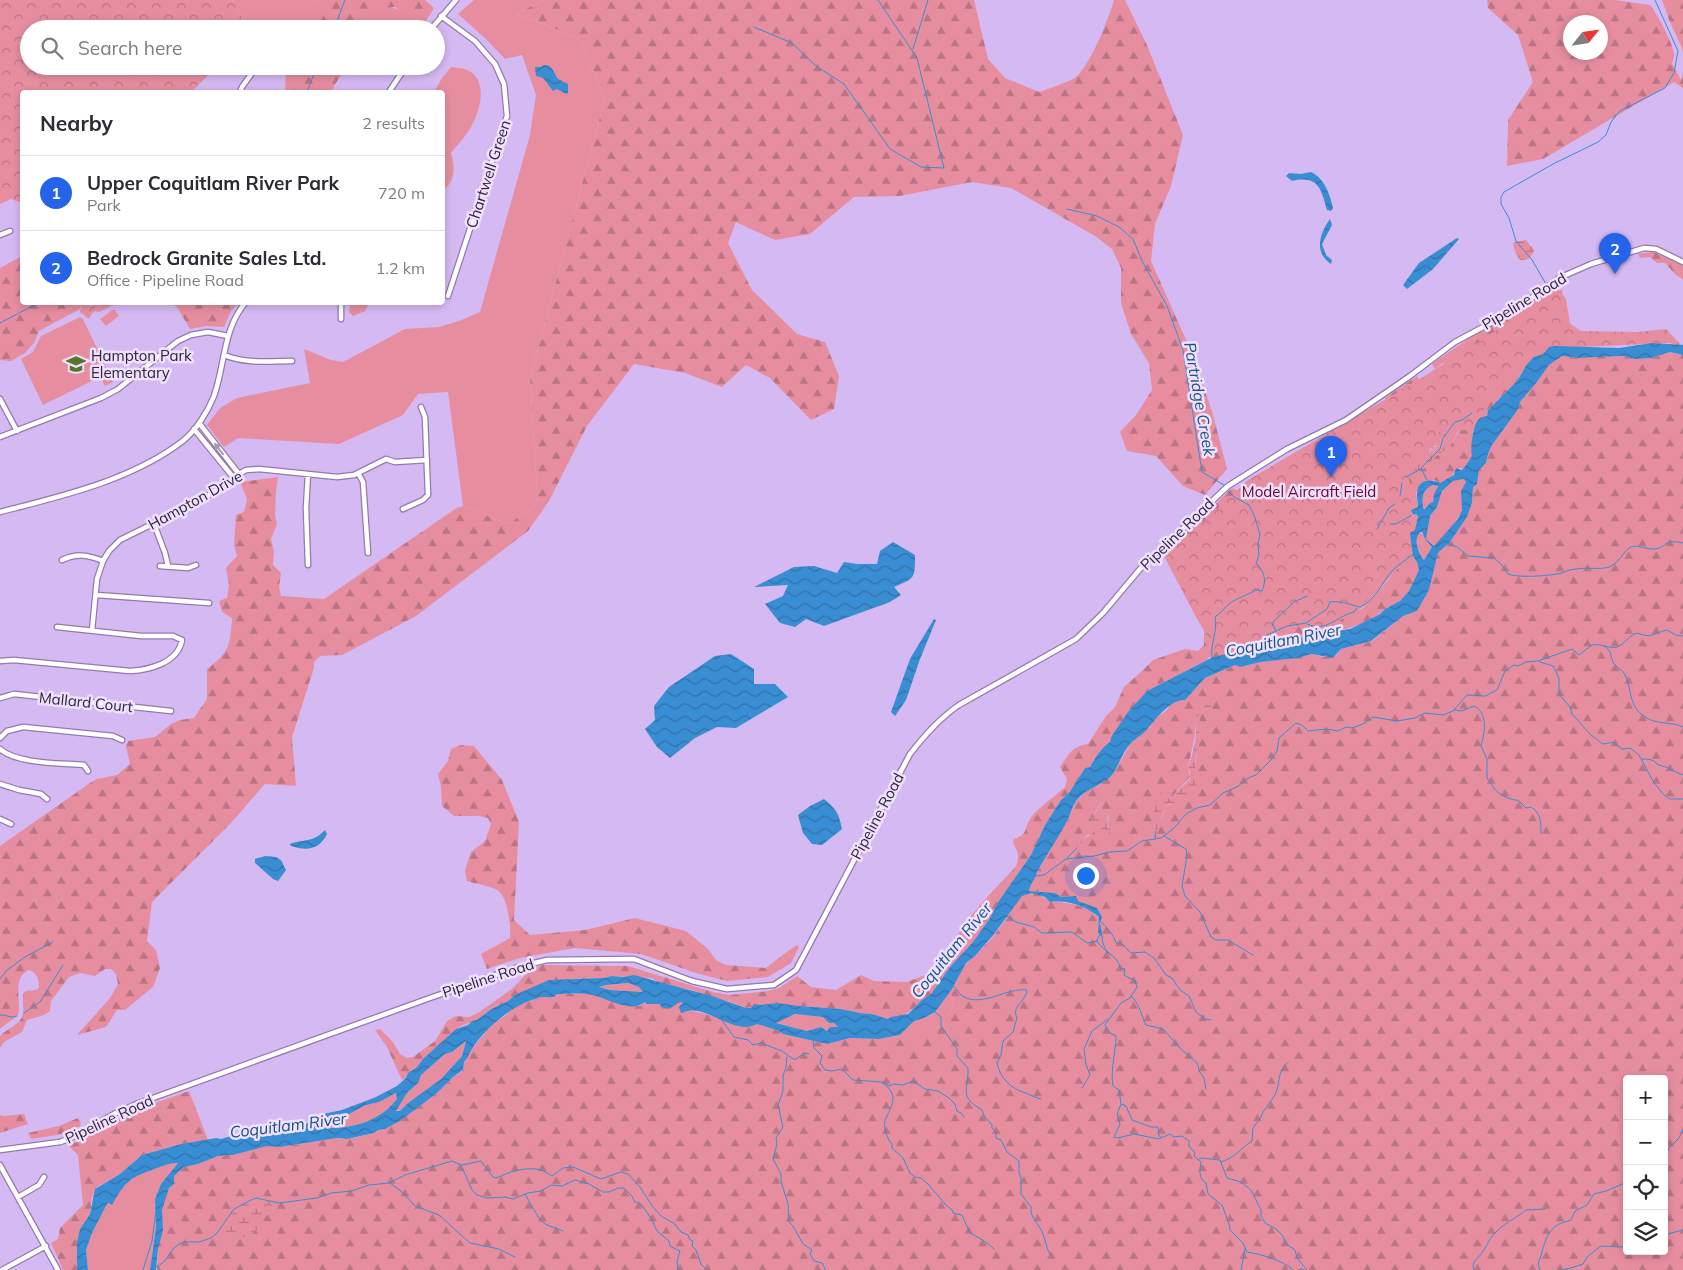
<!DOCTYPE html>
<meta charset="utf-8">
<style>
:root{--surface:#fff;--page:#f2f2f3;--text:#2b2b33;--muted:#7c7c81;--line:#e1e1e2;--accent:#2563eb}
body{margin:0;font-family:Mulish,sans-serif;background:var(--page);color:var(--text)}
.controls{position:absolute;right:15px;bottom:15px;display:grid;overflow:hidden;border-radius:5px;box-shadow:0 2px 8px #0003}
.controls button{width:45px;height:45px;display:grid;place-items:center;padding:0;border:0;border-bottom:1px solid var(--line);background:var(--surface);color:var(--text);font:25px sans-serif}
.compass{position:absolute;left:1563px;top:15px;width:45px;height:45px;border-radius:50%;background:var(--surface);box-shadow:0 2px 8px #0003;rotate:60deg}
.you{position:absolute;left:1085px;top:875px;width:18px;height:18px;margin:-12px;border:4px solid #fff;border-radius:50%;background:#1a73e8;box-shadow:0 0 0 8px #1a73e833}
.badge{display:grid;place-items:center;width:32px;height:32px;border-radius:50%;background:var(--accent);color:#fff;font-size:16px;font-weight:700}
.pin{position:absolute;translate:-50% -41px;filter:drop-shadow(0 1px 2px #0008)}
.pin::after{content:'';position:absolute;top:26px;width:18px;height:15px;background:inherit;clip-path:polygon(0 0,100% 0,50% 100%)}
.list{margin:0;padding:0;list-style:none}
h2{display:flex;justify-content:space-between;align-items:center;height:65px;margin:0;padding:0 20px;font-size:21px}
h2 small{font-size:16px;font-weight:400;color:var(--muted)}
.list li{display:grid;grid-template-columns:32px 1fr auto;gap:15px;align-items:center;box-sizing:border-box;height:75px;padding:0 20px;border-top:1px solid var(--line)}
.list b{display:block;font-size:19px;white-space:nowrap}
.list p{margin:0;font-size:16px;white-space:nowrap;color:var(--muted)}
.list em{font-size:16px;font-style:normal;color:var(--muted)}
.icon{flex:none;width:28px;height:28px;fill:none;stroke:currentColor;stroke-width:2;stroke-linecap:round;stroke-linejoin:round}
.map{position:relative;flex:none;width:1683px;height:1270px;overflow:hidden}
.search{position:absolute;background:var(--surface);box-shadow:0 2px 8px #0003;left:20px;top:20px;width:425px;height:55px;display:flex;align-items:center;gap:12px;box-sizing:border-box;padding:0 18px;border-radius:28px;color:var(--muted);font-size:19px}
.panel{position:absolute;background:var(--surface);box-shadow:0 2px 8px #0003;left:20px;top:90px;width:425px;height:215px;border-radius:5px}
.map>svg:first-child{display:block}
.green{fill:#e68ea0}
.forest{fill:url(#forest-firs);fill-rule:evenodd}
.wetland{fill:url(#wetland-marsh)}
.park{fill:url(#park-crowns)}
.water{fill:url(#water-waves);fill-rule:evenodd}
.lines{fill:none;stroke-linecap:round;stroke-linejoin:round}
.stream{stroke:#398dd2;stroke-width:1}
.minor-casing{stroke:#9479af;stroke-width:7}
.minor{stroke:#fff;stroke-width:4.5}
.oneway{fill:#a19ca6}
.labels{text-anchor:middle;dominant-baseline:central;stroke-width:5;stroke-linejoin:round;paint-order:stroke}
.street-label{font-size:15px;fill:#2e2339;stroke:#efe0fe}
.poi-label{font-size:15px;fill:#2e2339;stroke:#efe0fe;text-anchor:start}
.park-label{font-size:15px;fill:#68062b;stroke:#efe0fe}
.water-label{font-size:16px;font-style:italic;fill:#165180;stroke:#efe0fe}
</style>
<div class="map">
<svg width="1683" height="1270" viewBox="0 0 1683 1270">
<defs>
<pattern id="forest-firs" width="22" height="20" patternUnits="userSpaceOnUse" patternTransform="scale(1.25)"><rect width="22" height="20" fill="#e68ea0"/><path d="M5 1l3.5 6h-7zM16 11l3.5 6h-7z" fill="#bb7483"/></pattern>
<pattern id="wetland-marsh" width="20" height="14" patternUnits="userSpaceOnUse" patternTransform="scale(1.25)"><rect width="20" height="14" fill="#e68ea0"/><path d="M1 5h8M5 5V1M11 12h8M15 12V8" fill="none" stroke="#bb7483"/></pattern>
<pattern id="park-crowns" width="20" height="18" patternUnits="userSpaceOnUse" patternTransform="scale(1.25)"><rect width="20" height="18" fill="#e68ea0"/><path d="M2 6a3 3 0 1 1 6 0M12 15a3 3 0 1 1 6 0" fill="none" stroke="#bb7483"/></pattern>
<pattern id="water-waves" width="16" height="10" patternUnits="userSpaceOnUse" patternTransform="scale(1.25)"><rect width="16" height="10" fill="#398dd2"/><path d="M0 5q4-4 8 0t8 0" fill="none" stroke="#3073ab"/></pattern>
</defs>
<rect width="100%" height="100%" fill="#d5b9f3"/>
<path class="green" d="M232 0H314L330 5 320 22 319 29H249Z
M474 0H545L515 14 579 38 605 98 530 379 538 505 508 524 463 506 448 392 418 394 403 415 339 444 238 438 224 447 207 425 220 408 237 398 310 383 304 349 331 360 343 362 405 329 439 327 459 321 480 312 530 135 536 95 522 55 505 59 486 39 458 14Z
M385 7C398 7 406 13 415 21L416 29H351L357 11Z
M451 67C456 68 462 68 467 70 488 79 481 108 472 125 467 135 458 144 451 153 455 169 456 179 443 191L442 92H434L442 78Z
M352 303V302L369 303 365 311 353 316 349 312 350 305Z
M114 309 119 316 106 326 100 319Z
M80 317 83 319 113 382 105 386 100 377 43 405 21 359 33 352 41 336Z
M1464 479 1466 482C1461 494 1464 498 1462 509 1459 522 1442 537 1435 546L1426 539 1432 547 1424 560 1417 547V535L1421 532 1425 539 1426 537 1430 516 1437 507 1442 491 1453 481Z
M1433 485 1438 486 1434 494 1433 502 1430 503 1424 510C1421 500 1422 489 1433 485Z
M628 983 639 987 643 992 610 990 598 987 606 985Z
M949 991 954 1000 951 1010 941 1026 906 1045 896 1036 900 1035 914 1021 924 1018 935 1012Z
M796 1014 823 1017 829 1023H834L838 1027 828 1031 821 1027 807 1031 776 1023V1022Z
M466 1041 462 1056 441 1079 408 1103 400 1111 396 1110 407 1093 418 1083 421 1075 445 1054 452 1052Z
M396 1093 397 1099C393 1103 388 1109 383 1113 369 1124 342 1130 325 1127L366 1105 378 1102Z
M178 1163 161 1184 155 1199 156 1227 150 1270H88L86 1250 92 1233 107 1204C116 1201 119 1190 126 1184 137 1172 162 1164 178 1163Z"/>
<path class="forest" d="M314 0H425L434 8 421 29H416L415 21 395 7 358 11 351 29H319L320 22 329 5Z
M545 0H974L988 59 1005 78 1039 92C1048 89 1069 82 1076 77 1091 64 1108 20 1114 0H1125L1147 45 1183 135 1171 186 1155 224 1151 261 1191 351 1212 411 1227 469 1205 495 1183 486 1156 456 1127 451 1120 432 1136 415 1152 390 1149 363 1131 334 1121 303V268L1112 249 1095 236 1011 188 972 182 899 196 854 197 810 234 775 240 736 222 728 243 752 290 797 334 825 342 839 376 834 409 811 420 770 378 746 365 722 387 685 373 634 364 587 426 549 501 528 531 416 616 342 655 320 656 314 662V668L292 737 296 786 265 784 231 823 152 902 147 941 156 950 160 968 153 987 125 1010H117L106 1027 77 1035 110 998 118 984 116 974 111 969H105L95 976 80 973 69 977 51 1001 50 1011 44 1015 27 1020 22 1032 4 1042 0 1048V1036C5 1030 20 1024 22 1017 25 1010 21 1000 24 992 29 989 34 992 39 988 39 979 37 973 29 970 11 977 22 1002 18 1015L0 1029V846L90 783 97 779 117 775 130 764 126 747 128 741 155 737 171 724 180 720 194 718 207 699V669C230 652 230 645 232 618L222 612 219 601 227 598 229 585 226 568 237 556 234 545 236 515 244 512 247 499 240 482 278 477 276 491 275 515 277 524 271 539 274 552 273 565 281 573 279 587 281 596 324 599 455 509 463 506 508 524 538 505 530 379 605 98 579 38 515 14Z
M1487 0H1615L1650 5C1657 13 1674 45 1674 55 1674 58 1673 61 1672 63L1681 80 1683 73V88L1674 82 1543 159 1507 166 1508 120 1533 82 1518 35 1488 8ZM1570 22H1600V52H1570Z
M1662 0H1683V54L1682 48 1669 20Z
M286 66H397H347L334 86 332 92H285Z
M1653 252 1683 264V279L1676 275 1665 263H1657L1650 257 1640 258 1638 254Z
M22 256V302L82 303 80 309 39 331 34 343 25 353 11 361 0 360V268Z
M1553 288H1557L1566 299 1571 330 1547 348 1543 354 1534 357 1519 376 1517 381 1488 410 1487 416 1483 418 1473 431 1472 456 1464 469 1459 468 1449 479 1440 483 1434 480 1421 483 1416 492 1418 507 1411 510 1412 515 1401 523 1416 514 1418 516 1412 546V551L1409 557 1264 635 1257 645 1251 649 1215 657H1209L1207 660 1147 691 1129 712 1111 737 1110 742C1101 748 1095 758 1090 767L1085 768 1069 793 1061 800 1045 825 1031 855 998 902 990 918 973 942 950 967 931 994 905 1015 886 1019 872 1014 860 1013 841 1009 799 1006 778 1003 746 1008 731 1002 702 994 693 990 664 984 651 978 636 977 612 976 603 978 573 979 515 995 508 1001 490 1009 477 1020 461 1026 423 1059 417 1067 412 1070 406 1078 402 1080 387 1047 375 1030 380 1029 393 1042 400 1054 407 1058 413 1057 435 1041 447 1021 456 1016 469 1017 478 1013 513 988 528 972 542 965 628 966 713 992 730 995 768 991 779 988 797 976 811 987 836 990 861 975 874 981 907 982 925 975 947 953 952 952C955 926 998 887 1016 866 1020 857 1018 851 1013 843L1014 839C1027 835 1024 830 1029 821 1034 810 1056 796 1065 787L1067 779 1060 767C1068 755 1072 746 1088 744L1106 716 1115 707 1124 687 1142 671 1153 660 1185 649 1198 651 1204 645V628L1180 578 1164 554 1232 488 1245 494 1391 409 1385 398 1417 376 1433 402 1447 364 1443 363 1435 369 1432 364 1472 336 1520 310ZM1452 422 1453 426 1445 435 1441 446 1443 447C1448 442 1451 435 1453 428L1459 431 1449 448 1436 456 1420 471 1415 462H1424L1427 459 1426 455 1431 454 1429 450 1431 448 1435 451 1434 446 1436 445 1439 447 1441 439Z
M95 303H118L99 312 95 311Z
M171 303 237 302 238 303 231 311 224 327 206 326 190 329 177 307Z
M1670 352 1683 355V1270H157L158 1249 163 1226 161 1217 163 1203 174 1176 184 1167 198 1164 218 1156 233 1155 267 1146 281 1147 337 1138 341 1139 354 1138 374 1133 378 1130 385 1129 400 1121 437 1093 453 1077 460 1073 463 1070 464 1062 466 1060 472 1049 493 1023 505 1016 513 1008 539 997H554L559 994H588L631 1006H640L645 1002 661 1004 681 1002H683L687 1010C697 1012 708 1014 719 1018 730 1023 745 1031 757 1024L779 1031 783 1034 827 1044 850 1038 879 1039 896 1036 906 1044 941 1026 951 1010 954 1000 949 991C957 985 959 973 965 965 968 961 973 958 976 955 986 944 996 934 1004 922 1010 914 1017 895 1028 893 1039 892 1048 902 1057 902 1077 904 1082 905 1099 917L1098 932 1102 917 1097 908 1078 901 1072 897H1061L1055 893 1029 891V886L1069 817 1076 801 1088 790 1101 784 1117 768 1130 744 1150 727 1153 720 1167 710 1170 705 1179 699 1185 700 1205 678 1235 665 1240 667 1261 662 1298 658 1312 654 1324 657 1336 656 1341 649 1372 641 1403 616 1417 611 1429 590 1438 553 1450 542 1467 517 1472 503 1473 487 1477 484 1479 470 1486 463 1488 454 1495 439 1519 407 1520 402 1537 382 1549 365 1562 356 1579 358 1622 356 1636 359 1651 358ZM1214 701 1211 708 1202 712 1199 717V728L1200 734 1195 767V782L1185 800 1166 806 1163 816 1155 830 1160 798 1165 795 1170 799 1190 777 1188 768 1195 735 1196 717 1202 709ZM1101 801 1103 802 1100 808 1102 813 1108 814 1109 818 1107 824 1109 829 1107 835C1090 834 1089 833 1078 845L1082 835 1087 829ZM1627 1079H1664V1251H1627ZM268 1200 272 1203 274 1210 262 1218 251 1202Z
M1412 557 1415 558 1419 567C1418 579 1410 593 1401 600 1396 604 1389 606 1384 610 1361 628 1334 633 1305 636L1301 638 1297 637 1294 641 1280 644 1271 651H1255L1262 645 1266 637 1288 627 1306 625 1320 627 1338 622 1347 614 1362 609 1388 580 1396 570Z
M461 745 474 746 502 780 519 822 514 920 530 935 585 930 635 918 686 931 708 949 716 960 726 965 766 968 788 951 797 945 799 947 791 963 768 977 727 981 696 973 641 954 575 948 520 958 487 969 481 954 510 938C511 927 508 896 497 890 488 885 476 884 467 881L465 870 471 852 485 841 491 824 488 818 478 816H454L442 806 441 787 438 774 448 761 451 749Z
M189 1091 208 1140 181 1144 142 1155 120 1174 97 1187 92 1197 90 1214 80 1229 77 1242V1270H63L51 1243 58 1239 60 1228 83 1205 78 1155 69 1146 130 1112Z
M24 1114 28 1124 0 1133V1115L4 1116Z
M78 1118 81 1123 80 1126 63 1134 31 1139 28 1133 59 1126Z"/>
<path class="wetland" d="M1526 240 1534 250C1532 257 1528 261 1520 260L1516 254 1513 244 1515 242Z
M1452 422 1455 423C1449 431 1441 437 1442 447L1449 439 1453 427 1461 426 1449 448 1436 456 1427 466 1413 477 1408 478 1405 468 1412 462H1418L1422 460 1424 462 1427 459 1426 453 1431 454 1430 449 1435 451V446L1439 447 1441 439Z
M1412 551 1414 557 1396 570 1364 606 1356 612 1347 614 1338 622 1330 626 1288 627 1284 633 1279 631 1275 634 1264 639 1262 645 1255 650 1251 649 1257 645 1264 635 1404 560 1409 557Z
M1214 701 1211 708 1202 712C1197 723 1201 726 1200 735 1199 745 1196 754 1195 764 1195 770 1196 774 1195 780L1197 785 1185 800 1179 806 1174 808 1170 804 1166 806 1157 831 1155 830C1158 818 1151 815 1155 801L1160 798V789H1164L1165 795 1170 799 1190 779V772L1188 768C1192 757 1195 745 1196 733 1196 728 1195 721 1196 716 1199 709 1207 703 1214 701Z
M1102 800 1103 802 1100 808 1102 813 1108 814 1107 827 1110 829 1115 830 1116 832H1110L1107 835H1087L1077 848 1082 835 1087 829Z
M268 1200 272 1203 274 1210 262 1218V1226C249 1236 242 1241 225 1236L222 1232C231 1207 242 1202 268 1200Z"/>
<path class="park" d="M0 0H232L249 29H29V66H218L191 92H22V203L11 199 0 204Z
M1562 289 1566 321 1581 331 1638 332 1666 329 1683 347 1670 343 1558 348 1541 352 1485 402C1484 405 1484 410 1483 414 1477 428 1464 436 1451 425L1445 426C1436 437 1411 459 1409 473 1406 491 1425 493 1411 513L1416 525 1414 550 1359 609 1327 625 1284 628 1250 647 1221 659 1196 617 1165 558 1248 480 1415 382Z
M82 302 95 304V311L92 313 89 319 80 312Z"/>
<path class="water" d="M544 65C553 64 554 74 558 79L568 84V93L566 94 557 89 553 91 543 78 536 76 535 67H541Z
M1311 172C1324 178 1330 194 1333 208L1331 211 1327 210C1321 188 1318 175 1292 181L1286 176 1289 173 1301 174Z
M1330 219 1332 225 1322 244 1326 255 1332 260 1331 264C1314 253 1319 234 1330 219Z
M1457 238 1459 239 1433 269 1407 289 1403 285 1419 263Z
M1652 343 1683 345V355L1670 352 1651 358 1636 359 1622 356 1579 358 1562 356 1549 365 1537 382 1520 402 1519 407 1516 412 1492 445 1488 454 1486 463 1479 470 1477 484 1473 487 1472 503 1467 517 1450 542 1438 553 1429 590 1417 611 1403 616 1371 641 1341 649 1333 658 1312 654 1298 658 1261 662 1240 667 1235 665 1205 678 1185 700C1172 699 1157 717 1150 726 1145 733 1136 738 1130 744 1121 754 1119 768 1110 777 1099 787 1085 789 1076 801 1072 807 1071 813 1068 819 1059 837 1047 854 1037 872 1036 879 1030 883 1029 891L1055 893 1061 897 1076 896 1078 901 1097 908 1102 917 1100 923 1103 939 1098 932 1099 917C1083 905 1069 900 1050 902L1045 897 1031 893 1022 896 995 933 975 956 966 963 952 989 935 1012 924 1018 914 1021 900 1035 879 1039 850 1038 827 1044 783 1034 779 1031 757 1024C737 1036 708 1007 688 1011 685 1011 683 1013 681 1013L679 1007 683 1003 681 1002C672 1004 674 1011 661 1007L660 1004H647L645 1002C629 1015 604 995 586 994 580 993 565 994 559 994 553 995 558 996 553 997 548 998 542 996 538 998 512 1005 486 1027 472 1049 469 1054 468 1058 464 1062L463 1070 453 1077 437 1093 400 1121 385 1129 378 1130 374 1133 347 1139 337 1138 280 1147 267 1146 233 1155 218 1156 198 1164 184 1167 174 1176V1184L169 1188 162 1210 163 1230 158 1249 156 1270H150L156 1227 155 1199 161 1184 178 1163C168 1163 160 1167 152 1170 128 1178 124 1184 112 1205L109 1203 107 1204 92 1233 86 1250 88 1270H77V1242L80 1229 90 1214 95 1189 120 1174 142 1155 181 1144 216 1138 221 1139 238 1134 286 1132 299 1128 323 1114 342 1110 376 1097 397 1086 406 1078 408 1073 417 1067 423 1059 456 1029 468 1025 472 1021 477 1020 491 1009 508 1001 515 995 549 980 603 978 612 976 623 977 634 975 712 996 746 1008H751L754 1004 760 1005 778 1003 799 1006 841 1009 860 1013 872 1014 888 1019 891 1017 908 1014 923 999 931 994 950 967 973 942 990 918 998 902 1031 855 1045 825 1061 800 1069 793 1085 768 1090 767C1095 758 1101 748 1110 742L1111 737 1128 712 1147 691 1213 657 1251 649C1271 656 1276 645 1294 641L1296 638H1301L1305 636 1350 629 1380 614 1385 609 1400 601 1409 591 1419 570 1417 562 1413 556 1410 534 1411 532 1415 530 1418 516 1416 514 1413 515 1411 510 1418 507C1418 503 1417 500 1417 495 1416 480 1430 478 1440 483L1454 475 1456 468 1462 470 1464 468 1472 456C1470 449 1473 424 1479 419 1481 417 1484 417 1487 416L1488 410 1517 381 1527 364 1534 357 1543 354 1549 347 1555 346 1619 348ZM1464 479 1466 482 1461 491 1462 510 1458 519 1434 546 1426 539 1430 516 1437 507 1442 491 1453 481ZM1433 485 1438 486 1434 494 1433 502 1430 503 1424 510C1421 500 1422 489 1433 485ZM1420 532H1422L1425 539 1432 547 1424 560C1418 552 1413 540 1420 532ZM628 983 639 987 643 992 610 990 599 987 606 985ZM795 1014 823 1017 829 1023H834L838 1027H830L827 1031 821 1027 807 1031 776 1023ZM466 1041 462 1056 441 1079 408 1103 400 1111H396L407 1093 418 1083 421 1075 445 1054 452 1052ZM396 1093 397 1099C391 1106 384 1113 376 1117 363 1125 339 1130 325 1127L366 1105 379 1102Z
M893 542 915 555C915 579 915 578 894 587L901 595 890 602 824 626 806 619 795 627 780 623 765 604 783 596 788 585 754 587 794 567 814 566 837 573 844 562 857 564H877L880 551Z
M934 619 936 620 920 659 906 700 895 716 891 712 910 659Z
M731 654 754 669V684H775L788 697 736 728 717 727 695 738 670 758 657 747 645 729 655 720 654 706 669 687 715 656Z
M824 799C836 809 839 813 842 829L822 845 812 844 803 833 798 815 810 806Z
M325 830 327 834C319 850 307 851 291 846L290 844C305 838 311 844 325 830Z
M265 856 276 857 281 860 286 870 278 881 273 879 255 863V859Z"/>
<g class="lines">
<path class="stream" d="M754 27 792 43 816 66 844 84 890 149 921 167 944 168 917 58 878 0
M334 29 345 0
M913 49 928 0
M307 92 317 66
M1067 209 1097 216 1119 227 1133 239 1142 261 1167 306 1183 350 1202 472 1224 485
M1550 291 1532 260 1516 241 1509 218 1501 204V197L1504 192 1553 164 1598 142 1606 135 1611 122 1620 111 1665 88 1674 73 1678 51 1655 0
M0 323 40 302
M1406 477 1421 469
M1427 480 1421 468 1440 449 1443 438 1455 422 1462 420 1472 413
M1400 496 1402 483
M1390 524H1396L1412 515
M1377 529 1389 508 1395 504
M1447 543 1457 547 1468 556 1494 558 1501 564 1508 574C1517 578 1547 576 1557 574 1564 573 1569 569 1576 569 1587 567 1599 570 1609 567 1619 563 1622 554 1629 548 1635 543 1647 550 1655 549 1667 548 1663 538 1683 543
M1307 624C1326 633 1337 616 1354 612L1357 608
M1276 631 1273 625V622L1294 602 1307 596
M1604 646C1612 651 1610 655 1613 662 1615 667 1621 669 1624 673 1633 689 1627 705 1645 717 1656 725 1671 721 1683 727
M1253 650 1265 636 1287 626 1306 623 1327 609 1330 602C1340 600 1358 607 1360 607 1375 601 1382 582 1392 571 1399 564 1407 559 1414 554
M1212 658C1210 644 1218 631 1215 617 1221 613 1225 607 1230 603 1239 597 1248 595 1256 590L1262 591C1267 580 1264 571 1256 563L1259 556 1258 544 1260 534 1254 515 1249 505 1234 497 1228 491
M1540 662 1553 666 1559 678V694L1570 707 1572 714 1591 735 1603 744C1616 742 1611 741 1622 749L1630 748 1639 755 1653 781 1663 794 1670 799H1683
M1454 710 1462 711 1474 706C1488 713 1485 732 1481 746L1487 759V778C1491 782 1491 784 1494 788 1497 794 1512 801 1518 800L1526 808 1531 807C1541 813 1541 822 1541 834
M1642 759C1648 759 1654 759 1658 765 1667 766 1674 772 1683 775
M1164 836 1186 849 1187 856 1182 886 1185 896 1200 912 1211 937 1216 940H1228L1253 955
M1155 839 1156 831
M1067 858 1077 848
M1035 876 1044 875 1066 859 1094 856 1110 852 1127 851 1142 841 1161 838 1174 828 1186 814 1197 808 1210 805 1223 793 1237 787 1248 778 1256 775 1271 760 1277 751 1279 738 1296 723 1302 725 1308 731 1326 729 1338 731 1346 727 1352 728 1363 724 1373 717 1397 721 1415 718 1425 713 1443 715 1453 711 1467 695 1485 696 1497 690 1505 671 1514 665 1518 666 1526 662 1538 661 1572 649 1579 655 1592 645C1601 643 1609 649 1617 647 1625 644 1629 635 1637 633 1653 639 1653 633 1667 630L1676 635 1683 636
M1007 916 1016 922 1034 927 1042 933 1072 932 1087 943 1097 941
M1100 921C1106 926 1114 935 1116 943H1121L1131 953 1145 952 1154 958 1166 975 1172 978 1180 990 1189 996 1196 1012 1205 1019 1211 1020
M1100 934 1097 940 1098 943 1109 954
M1102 938C1104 957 1118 954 1120 968L1125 969 1124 975 1135 981 1137 987 1130 998 1121 1003 1105 1025 1110 1033 1116 1036C1116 1053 1110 1069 1113 1086L1119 1090 1121 1104 1117 1114 1120 1124 1114 1137 1118 1138 1134 1134 1159 1139 1170 1134 1174 1137 1182 1136 1189 1141V1146L1195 1153 1194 1156 1201 1162C1200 1170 1198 1179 1206 1183L1208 1194 1222 1205 1229 1224 1230 1230 1243 1243 1247 1252C1260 1254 1283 1260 1293 1270
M0 979 7 970 25 957 53 942
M953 986C958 989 959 995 964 997 983 1007 1008 987 1027 990 1026 1002 1011 1006 1017 1018L1013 1032 1003 1041 1001 1055 997 1063C1000 1078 1011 1089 1026 1093 1031 1095 1036 1098 1041 1099
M1131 996C1140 1004 1141 1015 1146 1025L1163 1029 1182 1050 1196 1062 1198 1065 1199 1071 1204 1078 1206 1089
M935 1012 941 1017V1026L957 1049V1056L968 1068C969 1088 958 1097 981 1109L985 1117 992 1125V1128L996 1132V1138L1001 1140 1007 1152 1019 1161V1172L1021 1178V1194L1031 1207C1030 1219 1039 1223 1043 1234 1046 1241 1046 1248 1050 1254
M24 1013 40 1002 63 965
M0 1015C6 1014 10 1019 17 1016
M721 1019 734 1037 748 1040 753 1045 761 1043 782 1051 793 1059H796L805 1053 809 1054
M813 1041 814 1048 822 1056 820 1063 825 1070 832 1071 842 1069 853 1080 882 1082C899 1095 893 1103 886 1118 882 1125 887 1139 892 1144V1148L903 1158 910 1173 915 1177 921 1178 928 1184 945 1204 953 1211V1213L962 1215 970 1233C976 1236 990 1244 994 1249
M787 1057 786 1067 783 1076V1091L778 1105 783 1127 776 1138 777 1144 773 1159 781 1174V1181L788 1204 789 1222 793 1226 803 1244 812 1250 810 1254 814 1261 822 1263 826 1270
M883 1082 889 1086 893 1084 903 1085 913 1081 925 1089 938 1091 949 1098 955 1104 957 1111 961 1113 964 1117
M1082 1088 1090 1075 1086 1065 1084 1049 1092 1031 1108 1019
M1121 1104 1126 1106 1132 1120 1151 1127H1158L1159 1136 1161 1137
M1199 1159 1202 1158 1220 1160 1227 1178 1241 1182 1251 1190 1261 1210V1216L1265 1223 1276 1229 1283 1236 1285 1243 1295 1250 1297 1258 1307 1270
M1664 1160 1669 1148 1679 1138 1683 1130
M1221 1162C1235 1158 1241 1148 1252 1141L1253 1128 1261 1117 1263 1112 1275 1095C1281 1083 1276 1074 1287 1063
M462 1165 481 1161 493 1177 496 1178C510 1172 525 1166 541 1170 544 1171 548 1174 552 1176L563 1168 573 1167 601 1179 621 1172 628 1174 640 1187 653 1207 661 1216 675 1224 681 1232 688 1235 690 1240 693 1241 692 1246 696 1250 701 1264 707 1270
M390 1183 402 1192 415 1206 439 1215 470 1243 499 1249 515 1257
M525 1194 540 1220 547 1225 563 1231
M1664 1235 1683 1230
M157 1267 165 1261 172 1250 179 1244 184 1242H199L211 1238 217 1233 234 1209 251 1200 256 1198 279 1203 317 1198 331 1193 352 1191 369 1185 389 1183 405 1175 452 1161 461 1165 472 1190 477 1195 487 1198 505 1197 513 1199 528 1193 541 1191 551 1185 562 1186 575 1180 589 1184 603 1192H609L618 1188H624L632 1196 634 1201 642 1205 652 1220 657 1231 669 1241 670 1246 680 1251 677 1261 678 1270
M143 1270 152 1241 156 1211
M1241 1270 1245 1249
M1298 1270 1301 1269 1304 1270
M1474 1270C1471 1261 1477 1260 1481 1254 1486 1248 1489 1239 1494 1234 1503 1224 1516 1218 1526 1210L1545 1209
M1540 1270 1538 1264C1544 1250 1544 1232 1559 1224 1563 1222 1567 1222 1571 1220L1575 1211 1587 1205 1594 1194 1606 1191 1627 1182
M1561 1270 1571 1268 1583 1264 1588 1256 1601 1246 1620 1247 1627 1246"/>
<defs>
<path id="minor" d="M441 16 475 41 495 64 504 84 507 116 448 296
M431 29 456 0
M240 92 242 87 252 73
M389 92 406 66
M0 235 10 231
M341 302V319
M224 355C246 364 269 361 292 361
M0 399 17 431
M199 423 239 474
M194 429 233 477
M0 437 101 398 118 389 178 341 191 335 208 332 228 336
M358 473 363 482 368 553
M403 509 423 500 428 495 425 417 421 407
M0 512C62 496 133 480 184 440 197 429 208 411 214 396 225 365 223 328 246 302
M154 524 165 553 168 566
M62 560C77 553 88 555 103 561
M308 565 306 508 308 474
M160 566 188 568 196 565
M96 595 209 603
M92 630 97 579 103 561 109 551 120 540 203 499 239 474 246 470 259 469 337 477 354 475 386 459 395 462 427 460
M0 661 14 660 130 671C149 670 178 663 182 640L173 636H141L57 627
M0 698 14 694 171 711
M0 738 7 731 23 727 113 736 122 740
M0 749C17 764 61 763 84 765L88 771
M0 784 19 790 41 794 47 799
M0 819 11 824
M0 1150 60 1142C80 1136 95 1124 114 1114 122 1110 131 1107 139 1103L427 999 518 967 547 960 634 959 692 981 727 989 774 985 796 970 910 754C925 735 939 719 959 705L1076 639 1103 613 1140 569 1228 486 1287 449 1346 420 1410 376 1455 342 1515 310 1559 278 1591 264 1644 248 1656 249 1683 262
M0 1165 58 1270
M18 1197 39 1185 44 1177
M2 1270 46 1246"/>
</defs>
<use href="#minor" class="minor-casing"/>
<use href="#minor" class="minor"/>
</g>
<defs><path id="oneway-solid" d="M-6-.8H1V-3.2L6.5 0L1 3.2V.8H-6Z" transform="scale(1.25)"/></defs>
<use class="oneway" href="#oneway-solid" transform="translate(219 449) rotate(-128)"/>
<defs>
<symbol id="school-bare" viewBox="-9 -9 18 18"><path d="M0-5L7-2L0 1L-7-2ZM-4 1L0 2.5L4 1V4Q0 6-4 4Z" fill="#59752a" stroke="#efe0fe" stroke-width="2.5" paint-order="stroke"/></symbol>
</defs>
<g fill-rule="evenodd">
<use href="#school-bare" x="62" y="350" width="28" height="28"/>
</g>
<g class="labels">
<g class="street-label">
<text transform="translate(488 174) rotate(-72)">Chartwell Green</text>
<text transform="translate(1524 301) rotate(-31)">Pipeline Road</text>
<text transform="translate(195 500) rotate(-29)">Hampton Drive</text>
<text transform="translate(1177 534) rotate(-44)">Pipeline Road</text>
<text transform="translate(86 702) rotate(6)">Mallard Court</text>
<text transform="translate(877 816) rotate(-62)">Pipeline Road</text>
<text transform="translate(488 978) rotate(-18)">Pipeline Road</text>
<text transform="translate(109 1119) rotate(-25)">Pipeline Road</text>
</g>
<g class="poi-label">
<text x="91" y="355">Hampton Park<tspan x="91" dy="17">Elementary</tspan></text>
</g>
<g class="park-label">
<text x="1309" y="491">Model Aircraft Field</text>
</g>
<g class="water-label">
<text transform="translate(1200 399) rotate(80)">Partridge Creek</text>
<text transform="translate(1283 640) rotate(-11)">Coquitlam River</text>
<text transform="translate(951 950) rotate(-51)">Coquitlam River</text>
<text transform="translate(288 1125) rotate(-7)">Coquitlam River</text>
</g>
</g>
</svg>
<div class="controls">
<button>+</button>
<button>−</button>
<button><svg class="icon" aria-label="locate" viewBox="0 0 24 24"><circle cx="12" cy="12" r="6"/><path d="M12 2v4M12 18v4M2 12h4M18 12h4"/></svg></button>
<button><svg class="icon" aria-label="layers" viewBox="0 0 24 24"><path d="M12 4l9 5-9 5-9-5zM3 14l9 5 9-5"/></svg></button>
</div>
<svg class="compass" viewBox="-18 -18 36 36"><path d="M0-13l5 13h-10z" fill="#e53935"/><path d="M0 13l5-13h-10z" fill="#7c7c81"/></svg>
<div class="you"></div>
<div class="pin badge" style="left:1331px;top:477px">1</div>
<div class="pin badge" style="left:1615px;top:274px">2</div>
<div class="search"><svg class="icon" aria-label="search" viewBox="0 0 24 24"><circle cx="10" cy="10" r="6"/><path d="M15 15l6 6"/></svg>Search here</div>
<section class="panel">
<h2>Nearby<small>2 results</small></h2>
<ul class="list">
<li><span class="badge">1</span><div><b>Upper Coquitlam River Park</b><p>Park</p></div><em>720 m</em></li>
<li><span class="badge">2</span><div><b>Bedrock Granite Sales Ltd.</b><p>Office · Pipeline Road</p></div><em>1.2 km</em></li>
</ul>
</section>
</div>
